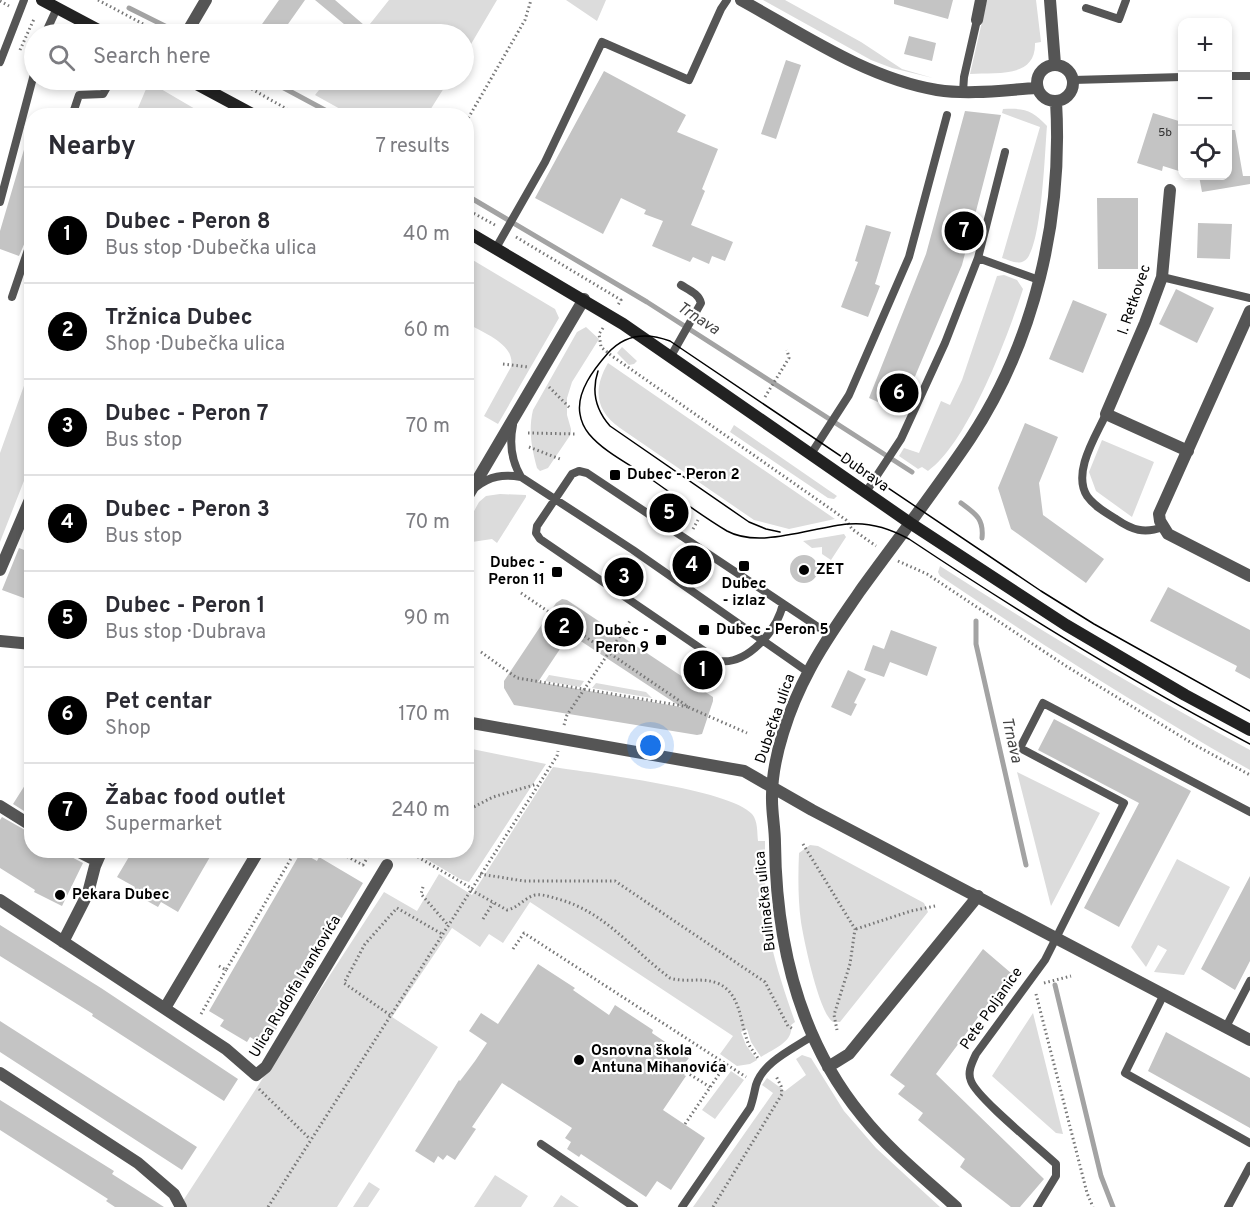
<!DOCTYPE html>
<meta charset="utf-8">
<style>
:root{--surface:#fff;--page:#f2f2f3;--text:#2b2b33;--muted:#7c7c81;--line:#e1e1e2;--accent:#000}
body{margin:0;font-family:Overpass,sans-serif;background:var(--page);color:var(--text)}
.controls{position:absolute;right:18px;top:18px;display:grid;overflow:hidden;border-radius:12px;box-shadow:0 3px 9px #0003}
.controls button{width:54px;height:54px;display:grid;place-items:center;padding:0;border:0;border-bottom:2px solid var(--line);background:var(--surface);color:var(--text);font:30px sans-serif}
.you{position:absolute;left:651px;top:746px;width:21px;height:21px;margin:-15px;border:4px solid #fff;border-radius:50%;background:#1a73e8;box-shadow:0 0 0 9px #1a73e833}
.badge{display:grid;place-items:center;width:39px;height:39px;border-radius:50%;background:var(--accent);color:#fff;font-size:20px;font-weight:700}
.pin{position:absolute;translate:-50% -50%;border:3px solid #fff;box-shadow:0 2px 6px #0006}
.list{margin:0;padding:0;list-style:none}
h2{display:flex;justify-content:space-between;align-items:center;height:78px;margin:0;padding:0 24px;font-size:26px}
h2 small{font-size:20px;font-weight:400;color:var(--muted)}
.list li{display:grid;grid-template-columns:39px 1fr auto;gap:18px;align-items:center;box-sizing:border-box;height:96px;padding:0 24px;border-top:2px solid var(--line)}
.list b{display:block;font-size:22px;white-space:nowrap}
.list p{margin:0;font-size:20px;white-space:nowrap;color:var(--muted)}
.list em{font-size:20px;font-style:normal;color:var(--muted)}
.icon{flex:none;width:33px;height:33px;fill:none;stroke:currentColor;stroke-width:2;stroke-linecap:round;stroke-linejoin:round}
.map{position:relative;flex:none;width:1250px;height:1207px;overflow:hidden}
.search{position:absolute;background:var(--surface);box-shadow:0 3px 9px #0003;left:24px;top:24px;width:450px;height:66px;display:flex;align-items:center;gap:15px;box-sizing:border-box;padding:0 21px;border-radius:33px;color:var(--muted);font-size:22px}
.panel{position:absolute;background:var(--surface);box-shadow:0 3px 9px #0003;left:24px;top:108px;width:450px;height:750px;border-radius:24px}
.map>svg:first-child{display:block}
.green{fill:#dcdcdc}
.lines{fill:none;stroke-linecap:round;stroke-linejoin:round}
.stream{stroke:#a3a3a3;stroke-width:5}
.building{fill:#c4c4c4;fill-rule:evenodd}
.path{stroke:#777;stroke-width:3;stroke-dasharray:1.5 3;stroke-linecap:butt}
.lane{stroke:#555;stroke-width:8}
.street{stroke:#555;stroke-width:12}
.secondary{stroke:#222;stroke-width:12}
.tram{stroke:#000;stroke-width:1.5}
.poi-dot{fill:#000;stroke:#fff;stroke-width:2}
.labels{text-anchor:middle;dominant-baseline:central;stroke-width:4.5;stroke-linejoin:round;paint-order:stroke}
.number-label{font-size:12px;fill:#313131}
.street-label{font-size:15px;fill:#000;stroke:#fff}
.poi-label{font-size:15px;font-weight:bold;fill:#000;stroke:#fff;text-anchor:start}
.water-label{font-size:16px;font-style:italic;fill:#444;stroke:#fff}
</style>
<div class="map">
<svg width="1250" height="1207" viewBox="0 0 1250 1207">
<rect width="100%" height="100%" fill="#fff"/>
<path class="green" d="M389 0H497L464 56V34H362Z
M566 0H606L597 21Z
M763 0H785L861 42 902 69 933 78 892 68 871 60Z
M987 0H1036L1041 42 1035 43C1036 79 996 72 970 74Z
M327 80H449L427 115H351L315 95Z
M149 82 202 113 201 115H135Z
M1003 109C1026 108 1032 110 1047 126 1045 148 1042 252 1024 261 1017 265 1009 260 1002 258L1040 127 1002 113Z
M466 256 555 309 559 318 498 424 484 416 511 367C516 344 483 333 467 323Z
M1004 275 1017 280 1023 289C1008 336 968 443 928 471L922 467 918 469 899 456 904 448 919 453 941 401 950 405 962 380 997 276Z
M586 327 599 339 572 382 567 398V415L571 429V434L548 468 540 471 537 468C532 449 528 431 533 410L577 332Z
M622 347 637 361 634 364 629 365 617 353Z
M608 363 835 519 789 529 754 520 620 428C595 410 593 389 608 363Z
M31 366V463L0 542V453Z
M734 425 837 496 834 499 828 498 730 432Z
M1102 440 1154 462 1132 517 1096 491 1089 472Z
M500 494 526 495V497L497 543 492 539 472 542 467 550V524L479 502 486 496Z
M844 534 846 537 831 560 822 554V547L812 548 803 541Z
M940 566C1041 631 1144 693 1250 750V770C1144 710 1041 644 940 576L938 572Z
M549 675 584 681 580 687 545 681Z
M596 683 646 692 652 698 592 688Z
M467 748 546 764 469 882 460 879 413 851 466 850Z
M553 767C591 773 730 789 752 814 758 821 757 832 758 841H765C765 875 764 910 771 943 777 970 786 996 795 1022L791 1025C794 1042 773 1049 761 1057L751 1042 747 1029 741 1032 746 1045 757 1060 750 1064 737 1066 720 1054 733 1036 530 902 503 943 489 934 480 947 452 928 392 1017 438 1047 337 1207H179L384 892 417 911 439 874 472 895Z
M1017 772 1100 813 1051 906Z
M810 845 818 846 924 903 928 912 840 1022H833C819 1013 804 941 801 922 798 900 798 876 799 853Z
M1177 859 1230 887 1184 975 1154 972 1167 950 1158 945 1146 967 1131 947Z
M1033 1013 1063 1134 1056 1133 992 1076Z
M802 1055 811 1058 844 1111 876 1148 940 1207H693L773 1093 762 1085 767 1078 785 1091 806 1075 796 1059Z
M731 1071 744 1080 715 1119 702 1110Z
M495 1175 528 1196 521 1207H474Z
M369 1182 380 1189 368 1207H353Z
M561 1195 579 1207H553Z"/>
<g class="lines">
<path class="stream" d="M129 8 181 34
M269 80 336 116
M466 195 647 302 912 472
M961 503C976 514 984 519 982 538
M976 621V644L1026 865
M1055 985 1101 1176 1113 1207"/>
</g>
<path class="building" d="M279 0H305L281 34H255Z
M315 0H335L364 25 356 34Z
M894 0H953L948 19 894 4Z
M909 36 936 43 932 61 904 54Z
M786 60 801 65 776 139 761 134Z
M604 71 686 115 677 132 718 149 702 189 705 191 691 225 733 242 725 261 712 256 709 264 693 257 690 262 652 246 663 221 644 214 646 210 621 198 603 234 535 198Z
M965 111 1001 115 962 265 900 412 869 398 926 254Z
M1153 113 1182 122V172L1163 166 1162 171 1137 163Z
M1227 130H1235L1243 176H1250V184L1202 192 1199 176H1227Z
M28 136H32V226L19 256 0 249V231Z
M1097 198H1138V269H1098Z
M1198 223 1232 224 1230 259 1197 258Z
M866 225 891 232 875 284 880 286 868 317 841 307 858 262 855 261Z
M1176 289 1214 308 1197 343 1159 324Z
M1073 300 1107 314 1083 373 1049 359Z
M1025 423 1058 437 1039 483 1043 515 1104 559 1086 583 1011 529 998 488Z
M19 548 32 553V601L2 590Z
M790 569a14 14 0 1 1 28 0a14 14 0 1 1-28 0Z
M1168 587 1250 630V679L1235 671 1237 666 1150 621Z
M562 599 567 600 713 697V701L702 734 697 735 514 705 504 688V681L556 603ZM570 634 681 707 538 682Z
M891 630 937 647 927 676 890 662 884 677 864 670 873 645 884 649Z
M848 670 866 679 854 703 857 704 851 716 831 707Z
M1054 719 1191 791 1119 927 1084 908 1139 803 1038 750Z
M32 774V816L13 804Z
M2 817 32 834V850H58L83 863 62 906 34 892 35 890 0 868V820Z
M133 850H214L178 912 161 902 158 907 131 892 135 887 117 877Z
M301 852 317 861 319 857 363 883 326 944 320 941 304 969 309 972 266 1047 250 1037 247 1042 220 1026 224 1020 209 1011Z
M1250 876V961L1235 990 1201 969Z
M0 925 101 988 238 1079 224 1101 92 1016 93 1014 0 956Z
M983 949 1011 973 936 1074 1044 1179 1020 1207H1011L960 1167 965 1159 918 1120 923 1113 898 1094 905 1086 890 1075Z
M538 964 575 988 573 990 609 1015 615 1005 653 1030 652 1033 689 1058 683 1065 689 1069 684 1075 686 1076 663 1110 705 1138 671 1190 657 1181 646 1197 581 1154 579 1157 567 1149 571 1142 565 1138 572 1128 502 1083 472 1127 476 1129 455 1160 447 1155 443 1160 438 1156 434 1163 415 1151 459 1080 460 1081 475 1061 487 1043 469 1031 481 1013 498 1024Z
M0 1021 197 1147 182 1170 0 1052Z
M1166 1032 1250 1078V1128L1148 1071Z
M0 1100 114 1171 112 1174 164 1207H115L106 1201 108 1199 0 1130Z"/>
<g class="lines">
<path class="path" d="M98 0 162 34
M0 1 9 6
M20 50 34 19
M236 80 299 116
M466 122 525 20 531 0
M466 209 495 225
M516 237 621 300 618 305
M603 328 599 334 601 347 612 356 835 512 846 520 852 529 876 546
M503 364 528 367
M549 387 571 409
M765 397 789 358 787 350
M528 433 577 434
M529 447 560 459
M693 529 698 520
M898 561 927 574 1066 666 1195 745 1250 775
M521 593 690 708 747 733
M481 652 517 678 523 679 689 707
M564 725 567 715 630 621
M466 811 493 797 537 784
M803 844 855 929 850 964 834 1015 837 1030
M314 850 317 852 318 850
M335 850 363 865 372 850
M406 850 471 888
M480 874 524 881H615L765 982 788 1026 793 1029
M423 887 421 894 448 925
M471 890 507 910C518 908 524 898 535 895 543 894 551 897 558 899 606 912 632 950 670 978 686 983 702 977 717 983 740 992 740 1020 747 1040 749 1047 755 1053 759 1060
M483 919 493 903
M856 929 911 911 935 906
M513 949 524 933 746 1077
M219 966 226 970 296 850
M1044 983 1071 976
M1036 994 1087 1193 1093 1207
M201 1014 226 970
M390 1015 344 983 365 944 397 908 442 934
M686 1072 710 1087
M259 1089 310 1139
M685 1124 726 1064
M268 1207 557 756 558 751
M713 1207 782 1094 781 1086 776 1076"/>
<path class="lane" d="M1086 8 1119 19 1126 0
M45 34 57 8
M0 62 24 0
M1228 76H1250
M1073 80 1182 77
M963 92 964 77 977 20
M72 116 79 95 103 94 111 80
M0 202 34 74
M496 248 545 162 602 42 689 80 721 9 727 0
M978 258 1039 280
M1162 277 1250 298
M12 297 32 238
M671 356 701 303C699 294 689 290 681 285
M1106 414C1096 436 1072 472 1087 496 1094 506 1106 513 1116 519 1132 530 1144 534 1163 527
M513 425C509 444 511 460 521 477
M811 454 849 395 909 257 947 115
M476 487C490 476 503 474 521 477L633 550 808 672
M866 492 901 439 945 343 978 258 1005 152
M783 604C777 630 748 665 719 661L540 539 536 533 537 526 572 474 579 471 587 473 830 635
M1164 994 1125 1073 1250 1143
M1226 1027 1250 981
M541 1144 634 1207
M682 1207 750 1108C753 1100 754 1093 756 1085 763 1062 793 1049 812 1036
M1037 1207 1056 1176V1164C1039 1148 977 1098 971 1081 967 1072 972 1063 976 1054L1045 960 1124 803 1020 748 1043 703 1250 812
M1228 1207 1250 1166"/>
<path class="street" d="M741 0C803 34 866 78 937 90 970 95 1004 90 1037 88
M1050 0 1055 64
M977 20 981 0
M186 34 206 0
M1037 83a18 18 0 1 1 36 0a18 18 0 1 1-36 0Z
M1170 190 1162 277 1145 323 1106 414 1188 451
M1250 311 1159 514 1160 521 1168 534 1250 576
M466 499 584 299
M0 570 32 495
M0 641 32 644
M466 722 744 771 812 810 1250 1040
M0 806 32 826
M75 850 97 861
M0 900 226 1049 256 1075 266 1067 387 865
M63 942 88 893 95 866 102 850
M165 1008 259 850
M828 1067 849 1054 978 896
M0 1073 138 1163 174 1194 181 1207
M956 1207C924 1178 889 1150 862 1116 798 1038 776 942 775 843 775 829 772 814 772 800 771 758 790 706 810 669 824 642 843 616 860 591 897 540 935 491 970 439 1035 341 1063 218 1056 101"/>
<path class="secondary" d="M42 0 106 34
M189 80 256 116
M466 231 623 324 910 523 1066 625 1185 695 1250 730"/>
<path class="tram" d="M598 371C591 392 596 410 610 426L749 522 766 529 780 532
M1250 711 1094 624 1041 591 670 341C646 332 625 334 608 353 594 369 576 392 580 414 581 421 585 429 589 434 604 452 629 464 648 477 674 495 700 515 727 531 760 549 812 527 848 524 869 522 891 529 909 539 1020 613 1132 682 1250 744"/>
</g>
<g class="poi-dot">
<rect x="609" y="469" width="12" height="12" rx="3"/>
<rect x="738" y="560" width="12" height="12" rx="3"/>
<circle cx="804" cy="570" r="6"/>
<rect x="551" y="566" width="12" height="12" rx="3"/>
<rect x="698" y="624" width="12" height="12" rx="3"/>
<rect x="655" y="634" width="12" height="12" rx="3"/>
<circle cx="60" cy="895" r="6"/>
<circle cx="579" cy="1060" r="6"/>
</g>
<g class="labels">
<g class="number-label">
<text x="1165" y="133">5b</text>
</g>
<g class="street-label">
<text transform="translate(1135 300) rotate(-71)">I. Retkovec</text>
<text transform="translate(864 473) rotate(35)">Dubrava</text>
<text transform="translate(776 719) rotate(-71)">Dubečka ulica</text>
<text transform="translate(766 901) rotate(-96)">Bulinačka ulica</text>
<text transform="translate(296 987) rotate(-59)">Ulica Rudolfa Ivankovića</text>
<text transform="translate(992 1009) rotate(-55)">Pete Poljanice</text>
</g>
<g class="poi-label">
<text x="627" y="475">Dubec - Peron 2</text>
<text x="545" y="563" text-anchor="end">Dubec -<tspan x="545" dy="17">Peron 11</tspan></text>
<text x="816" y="570">ZET</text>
<text x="744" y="584" text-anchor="middle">Dubec<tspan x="744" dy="17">- izlaz</tspan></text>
<text x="716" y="630">Dubec - Peron 5</text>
<text x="649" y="631" text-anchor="end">Dubec -<tspan x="649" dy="17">Peron 9</tspan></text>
<text x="72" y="895">Pekara Dubec</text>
<text x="591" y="1051">Osnovna škola<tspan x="591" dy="17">Antuna Mihanovića</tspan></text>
</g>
<g class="water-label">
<text transform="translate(698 319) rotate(33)">Trnava</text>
<text transform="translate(1011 740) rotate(77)">Trnava</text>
</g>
</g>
</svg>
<div class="controls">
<button>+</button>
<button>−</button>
<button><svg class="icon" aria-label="locate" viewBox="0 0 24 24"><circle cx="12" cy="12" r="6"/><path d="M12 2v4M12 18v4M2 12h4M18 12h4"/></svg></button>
</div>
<div class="you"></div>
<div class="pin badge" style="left:703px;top:670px">1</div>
<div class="pin badge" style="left:564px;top:627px">2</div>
<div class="pin badge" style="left:624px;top:577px">3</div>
<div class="pin badge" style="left:692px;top:565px">4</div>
<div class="pin badge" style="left:669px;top:513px">5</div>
<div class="pin badge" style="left:899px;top:393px">6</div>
<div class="pin badge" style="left:964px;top:231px">7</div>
<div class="search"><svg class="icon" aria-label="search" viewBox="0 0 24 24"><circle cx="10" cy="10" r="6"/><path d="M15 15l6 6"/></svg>Search here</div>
<section class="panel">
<h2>Nearby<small>7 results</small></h2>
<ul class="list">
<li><span class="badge">1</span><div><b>Dubec - Peron 8</b><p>Bus stop · Dubečka ulica</p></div><em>40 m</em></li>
<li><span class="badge">2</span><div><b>Tržnica Dubec</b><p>Shop · Dubečka ulica</p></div><em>60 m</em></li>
<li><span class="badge">3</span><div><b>Dubec - Peron 7</b><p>Bus stop</p></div><em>70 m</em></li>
<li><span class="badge">4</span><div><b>Dubec - Peron 3</b><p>Bus stop</p></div><em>70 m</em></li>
<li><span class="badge">5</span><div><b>Dubec - Peron 1</b><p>Bus stop · Dubrava</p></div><em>90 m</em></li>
<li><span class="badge">6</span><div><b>Pet centar</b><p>Shop</p></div><em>170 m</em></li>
<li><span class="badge">7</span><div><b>Žabac food outlet</b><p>Supermarket</p></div><em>240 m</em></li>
</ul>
</section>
</div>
